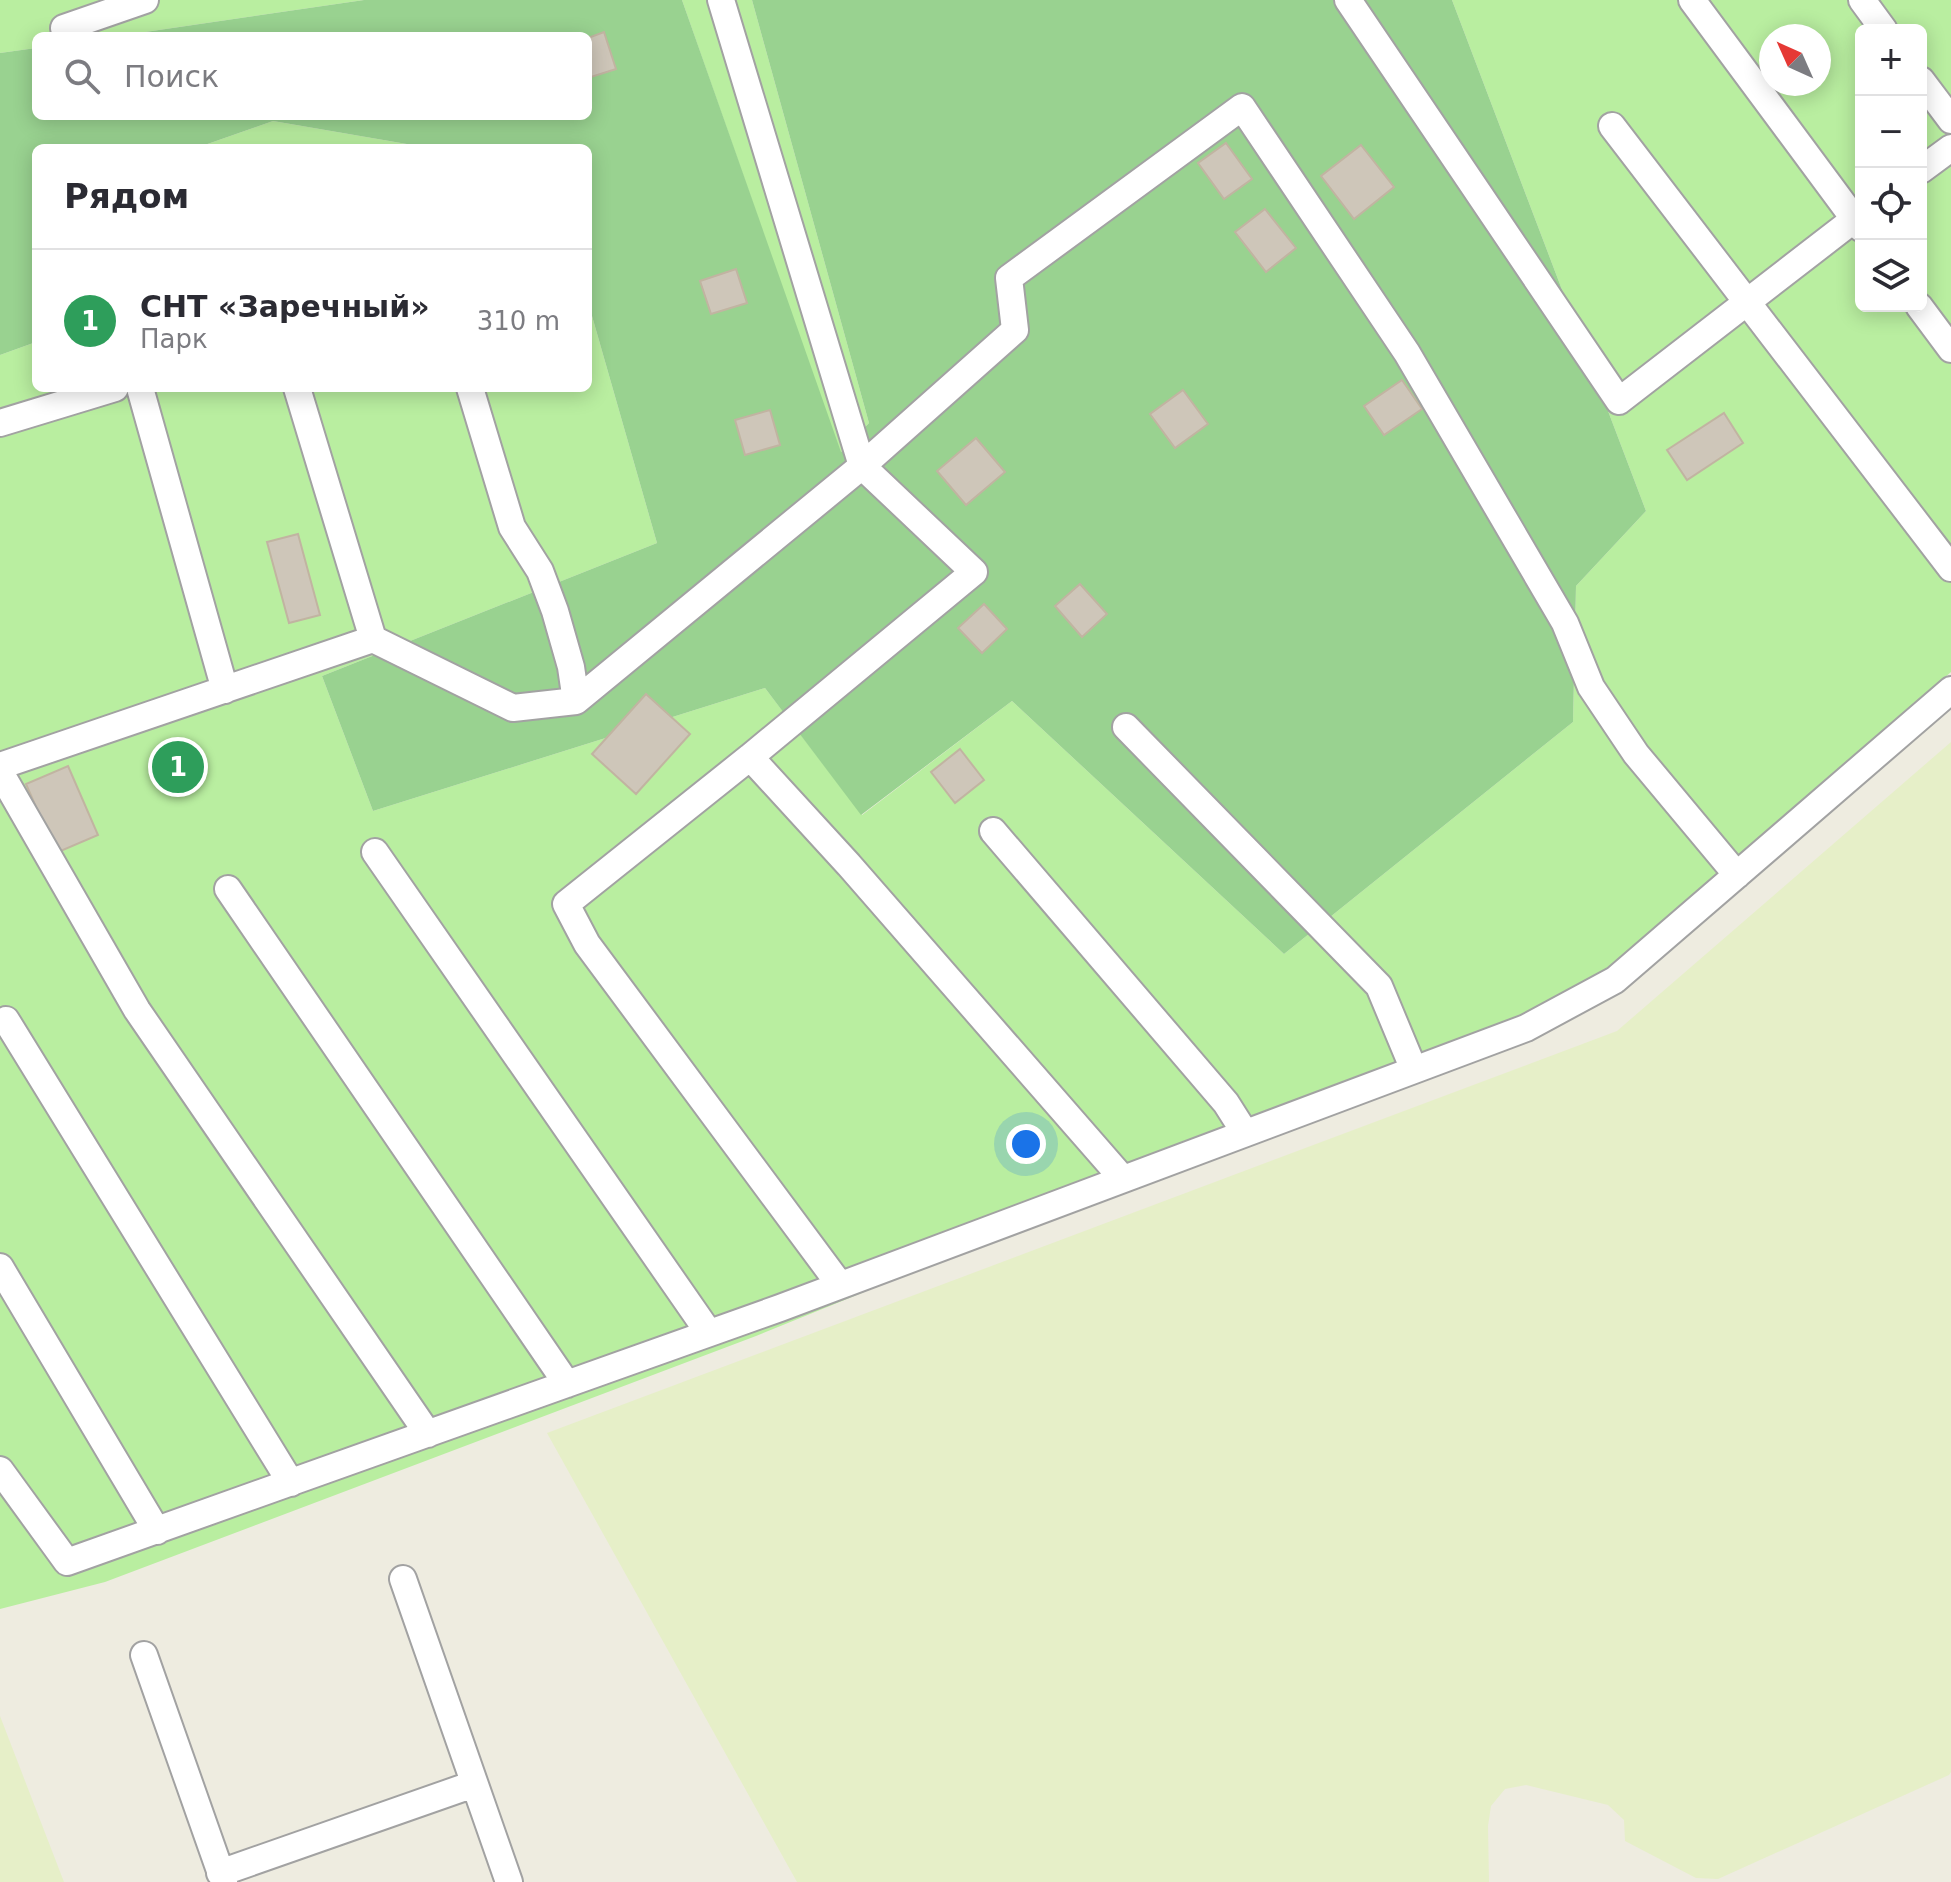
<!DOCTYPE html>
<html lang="ru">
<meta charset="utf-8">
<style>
:root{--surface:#fff;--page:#f2f2f3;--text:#2b2b33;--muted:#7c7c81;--line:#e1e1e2;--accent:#d93025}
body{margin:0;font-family:"DejaVu Sans",sans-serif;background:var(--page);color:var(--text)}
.controls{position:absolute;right:24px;top:24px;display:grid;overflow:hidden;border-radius:12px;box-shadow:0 4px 20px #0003}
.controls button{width:72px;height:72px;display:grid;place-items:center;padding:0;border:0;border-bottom:2px solid var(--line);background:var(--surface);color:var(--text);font:40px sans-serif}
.compass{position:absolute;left:1759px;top:24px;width:72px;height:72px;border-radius:50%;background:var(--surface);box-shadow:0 4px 20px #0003;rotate:315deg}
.you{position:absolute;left:1026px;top:1144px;width:28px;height:28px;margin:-20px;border:6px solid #fff;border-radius:50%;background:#1a73e8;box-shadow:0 0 0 12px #1a73e833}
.badge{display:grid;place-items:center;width:52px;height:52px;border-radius:50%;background:var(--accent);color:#fff;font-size:26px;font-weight:700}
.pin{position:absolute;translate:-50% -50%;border:4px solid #fff;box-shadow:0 2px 8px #0006}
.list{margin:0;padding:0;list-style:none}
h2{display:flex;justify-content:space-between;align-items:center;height:104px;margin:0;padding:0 32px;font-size:34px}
h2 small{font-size:26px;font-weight:400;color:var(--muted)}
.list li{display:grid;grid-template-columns:52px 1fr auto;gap:24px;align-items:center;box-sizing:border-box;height:144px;padding:0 32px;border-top:2px solid var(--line)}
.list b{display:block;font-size:30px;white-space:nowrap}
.list p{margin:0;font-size:26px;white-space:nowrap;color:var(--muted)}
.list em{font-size:26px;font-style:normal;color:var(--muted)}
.icon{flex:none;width:44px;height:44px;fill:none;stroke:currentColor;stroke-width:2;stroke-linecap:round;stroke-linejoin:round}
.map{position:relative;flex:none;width:1951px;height:1882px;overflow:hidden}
.search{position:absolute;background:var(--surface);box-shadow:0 4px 20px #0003;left:32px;top:32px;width:560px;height:88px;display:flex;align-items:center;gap:20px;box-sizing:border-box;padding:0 28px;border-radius:12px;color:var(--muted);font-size:30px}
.panel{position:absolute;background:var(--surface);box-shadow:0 4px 20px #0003;left:32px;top:144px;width:560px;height:248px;border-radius:12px}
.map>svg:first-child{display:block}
.farmland{fill:#e6efc8}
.grass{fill:#b9eea0;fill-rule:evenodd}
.forest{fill:#99d290}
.building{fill:#cec6b9;stroke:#c1b4a1;stroke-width:2}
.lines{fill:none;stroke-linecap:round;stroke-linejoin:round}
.minor-casing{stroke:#a2a2a2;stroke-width:30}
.minor{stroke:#fff;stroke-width:26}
</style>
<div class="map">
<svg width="1951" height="1882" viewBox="0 0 1951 1882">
<rect width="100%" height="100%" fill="#eeece0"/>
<path class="farmland" d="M1951 742V1772L1949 1775 1718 1879 1696 1878 1625 1841 1624 1820 1608 1805 1526 1785 1505 1789 1491 1806 1488 1826 1489 1882H797L547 1433 1617 1031Z
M0 1716 64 1882H0Z"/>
<path class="grass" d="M0 0H364L118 36H36V48L0 53Z
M682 0H752L869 423 840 453Z
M1452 0H1951V672L1580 1001 756 1336 105 1582 0 1609V355L36 342V388H588V302L657 543 322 676 373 811 765 688 862 815 1012 701 1284 954 1573 722 1576 586 1646 511ZM1861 30H1921V306H1861ZM1771 36H1819V84H1771Z
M273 121 430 148H196Z"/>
<path class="forest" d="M364 0H682L841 452 869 423 752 0H1452L1646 511 1576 586 1573 722 1284 954 1012 701 861 815 765 688 373 811 322 676 657 543 588 302V148H430L273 121 196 148H36V342L0 355V53L36 48V116H588V36H118Z"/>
<path class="building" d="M604 32 616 69 588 78V38Z
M1226 143 1252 179 1224 199 1198 163Z
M1361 145 1394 187 1354 219 1321 176Z
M1265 209 1296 248 1266 272 1235 232Z
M736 269 747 303 711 314 700 281Z
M1402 380 1422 409 1384 435 1364 406Z
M1183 390 1208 424 1175 448 1150 414Z
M770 410 780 445 745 455 735 420Z
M1724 413 1743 443 1687 480 1667 450Z
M976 438 1005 472 966 505 937 471Z
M298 534 320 615 289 623 267 542Z
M1080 584 1107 614 1082 637 1055 606Z
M984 604 1007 629 982 653 958 628Z
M646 694 690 734 636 794 592 754Z
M960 749 984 780 955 803 931 772Z
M68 766 98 835 56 853 26 784Z"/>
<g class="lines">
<defs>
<path id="minor" d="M721 0 862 466 974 572 750 757 849 865 1123 1179
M1348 0 1619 401 1861 214
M1692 0 1861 228
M1862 0 1884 30
M64 28 145 0
M1921 80 1951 120
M1612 126 1951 568
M1921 170 1951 148
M1919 306 1951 349
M140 388 225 690
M470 388 512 527 540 571 555 611 571 667 576 701 862 466 1015 330 1009 278 1242 107 1407 353 1565 623 1591 687 1636 754 1737 875
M0 423 115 388
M373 639 513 708 576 701
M1126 727 1379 986 1414 1070
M750 757 566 904 587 944 840 1285
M0 766 373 639 297 388
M0 772 137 1010 428 1434
M993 831 1226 1103 1245 1133
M375 852 709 1333
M228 889 567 1384
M6 1020 291 1483
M0 1267 157 1531
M0 1470 67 1562 780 1308 1526 1028 1615 980 1951 690
M403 1579 509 1882
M144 1655 224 1882
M220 1873 474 1784"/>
</defs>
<use href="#minor" class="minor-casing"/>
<use href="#minor" class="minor"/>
</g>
</svg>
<div class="controls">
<button>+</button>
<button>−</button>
<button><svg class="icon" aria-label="locate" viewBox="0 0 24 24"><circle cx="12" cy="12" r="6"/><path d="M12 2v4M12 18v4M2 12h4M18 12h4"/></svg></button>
<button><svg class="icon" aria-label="layers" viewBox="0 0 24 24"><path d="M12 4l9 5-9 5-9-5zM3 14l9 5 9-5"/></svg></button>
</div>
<svg class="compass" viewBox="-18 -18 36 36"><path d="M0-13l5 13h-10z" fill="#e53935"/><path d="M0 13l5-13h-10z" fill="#7c7c81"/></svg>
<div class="you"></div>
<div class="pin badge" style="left:178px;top:767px;background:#2e9e5b">1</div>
<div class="search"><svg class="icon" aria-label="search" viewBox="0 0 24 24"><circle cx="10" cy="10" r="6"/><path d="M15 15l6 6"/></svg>Поиск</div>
<section class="panel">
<h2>Рядом<small></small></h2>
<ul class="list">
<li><span class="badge" style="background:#2e9e5b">1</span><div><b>СНТ «Заречный»</b><p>Парк</p></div><em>310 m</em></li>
</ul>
</section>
</div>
